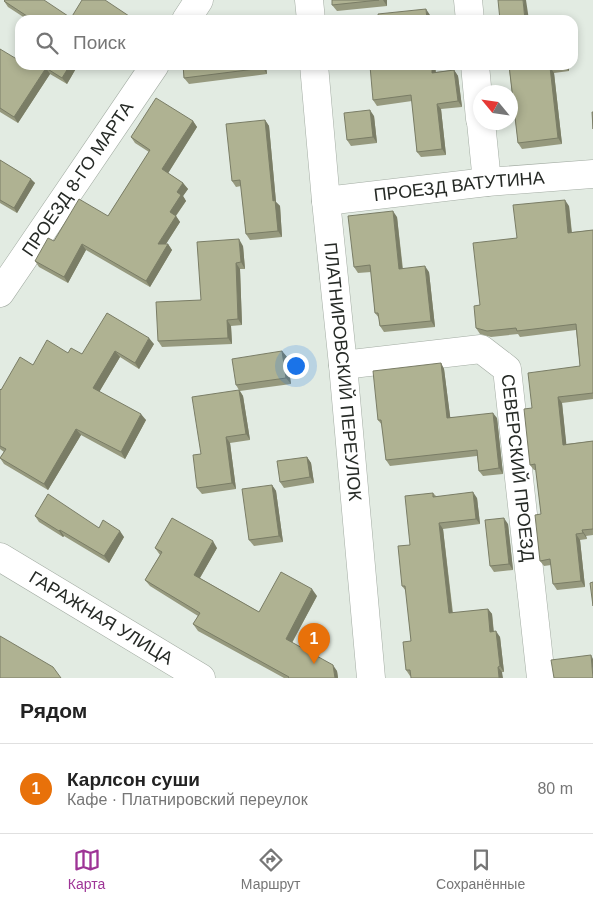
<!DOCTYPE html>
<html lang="ru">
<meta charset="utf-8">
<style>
:root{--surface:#fff;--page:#f2f2f2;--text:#222;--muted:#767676;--line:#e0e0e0;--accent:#9e3496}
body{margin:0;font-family:Helvetica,sans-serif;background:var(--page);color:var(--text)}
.compass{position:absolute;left:473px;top:85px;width:45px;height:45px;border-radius:50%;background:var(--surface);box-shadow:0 2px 8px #0003;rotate:299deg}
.you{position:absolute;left:295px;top:365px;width:18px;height:18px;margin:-12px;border:4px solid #fff;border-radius:50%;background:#1a73e8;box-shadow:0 0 0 8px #1a73e833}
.badge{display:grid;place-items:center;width:32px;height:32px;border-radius:50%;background:var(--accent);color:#fff;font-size:16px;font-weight:700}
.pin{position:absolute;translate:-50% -41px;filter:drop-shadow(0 1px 2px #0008)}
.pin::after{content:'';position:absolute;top:26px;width:18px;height:15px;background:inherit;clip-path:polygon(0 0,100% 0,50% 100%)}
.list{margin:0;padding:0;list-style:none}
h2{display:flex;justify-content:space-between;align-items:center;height:65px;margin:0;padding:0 20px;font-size:21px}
h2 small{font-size:16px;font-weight:400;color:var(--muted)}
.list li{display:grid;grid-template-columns:32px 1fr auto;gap:15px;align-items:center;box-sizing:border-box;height:90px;padding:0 20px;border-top:1px solid var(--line)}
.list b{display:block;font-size:19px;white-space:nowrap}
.list p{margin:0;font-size:16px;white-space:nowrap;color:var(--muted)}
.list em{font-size:16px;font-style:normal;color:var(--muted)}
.icon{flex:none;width:28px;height:28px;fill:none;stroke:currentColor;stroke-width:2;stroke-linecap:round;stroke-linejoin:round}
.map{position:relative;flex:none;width:593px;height:678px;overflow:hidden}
.search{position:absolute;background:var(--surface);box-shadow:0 2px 8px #0003;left:15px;right:15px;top:15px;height:55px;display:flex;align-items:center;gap:12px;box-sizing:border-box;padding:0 18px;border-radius:15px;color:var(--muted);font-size:19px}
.sheet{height:155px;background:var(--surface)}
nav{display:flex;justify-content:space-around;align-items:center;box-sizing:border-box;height:70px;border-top:1px solid var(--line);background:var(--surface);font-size:14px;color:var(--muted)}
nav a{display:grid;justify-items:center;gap:2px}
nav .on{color:var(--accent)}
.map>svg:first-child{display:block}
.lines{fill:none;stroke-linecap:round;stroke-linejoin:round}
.minor-casing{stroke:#a3aca3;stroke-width:29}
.minor{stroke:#fff;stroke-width:28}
.wall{fill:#96997e}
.shaded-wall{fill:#7a7d66}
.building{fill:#afb292;stroke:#7a7d66}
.labels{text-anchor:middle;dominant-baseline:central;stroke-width:5;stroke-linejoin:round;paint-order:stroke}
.street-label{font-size:18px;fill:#262a26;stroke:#e2ebe2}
</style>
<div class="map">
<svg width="593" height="678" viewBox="0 0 593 678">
<rect width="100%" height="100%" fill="#e2ebe2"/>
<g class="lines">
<defs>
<g id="minor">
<path d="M309 0 311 20"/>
<path d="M468 0 470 20"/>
<path d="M186 20 199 0"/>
<path id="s1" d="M314 65 326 201 343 365 371 678"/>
<path d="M475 65 480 119"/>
<path d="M481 122 487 182"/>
<path id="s2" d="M326 201 487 182 593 174"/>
<path id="s3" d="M0 293 155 65"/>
<path id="s4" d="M343 365 481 349 507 369 541 678"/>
<path id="s5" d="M0 557 201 678"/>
</g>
</defs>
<use href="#minor" class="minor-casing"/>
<use href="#minor" class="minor"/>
</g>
<path class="wall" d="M332 0H387V6L337 11 332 5Z
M4 1 71 18 136 20H28L8 7Z
M0 49 20 65H78L67 84 50 74 18 123 0 112Z
M183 65H266L267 74 189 84 184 78Z
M378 65H435L436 72 454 70 458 76 462 107 441 109 446 155 421 157 417 152 412 101 377 106 373 100Z
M506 65H569V71L554 73 562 144 522 149 518 143 509 68H508Z
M374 116 377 143 351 146 347 140Z
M265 120 269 126 276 202 280 206 282 237 250 240 246 234 241 186 236 187 232 181Z
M193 121 197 127 168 173 183 183 188 189 183 196 186 201 176 216 180 222 166 244H168L172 250 150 287 86 250 68 283 39 267 35 261 54 241 108 216 149 152 135 143 131 137Z
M0 160 35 183 17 213 0 203Z
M569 206 572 232 593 230V399L562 403 566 444 593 441V535L586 536 587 539 580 540 585 587 557 590 553 584 551 565 544 566 540 561 541 514 536 470H534L530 465 532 408 580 366 576 330 520 337 518 334 491 337 480 334 476 328 480 305 517 238Z
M397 217 403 269 429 272 435 327 384 332 380 326 379 318 375 313 371 272 358 273 354 267Z
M243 246 245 269H240L242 325 231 326 232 344 162 347 158 341 201 300Z
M154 344 139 369 120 357 99 392 146 420 125 459 81 435 48 490 4 464 0 458 4 452 0 449V389L1 390 33 365 68 353 82 354Z
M282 351 287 357 291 384 240 391 243 396 250 440 230 443 236 489 202 494 197 488 201 454 239 390 236 385Z
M441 363 444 369 450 417 497 418 503 474 483 476 479 471 477 456 390 466 386 460 382 425 378 420Z
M307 457 311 463 314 483 284 488 280 482Z
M272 485 276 491 283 542 254 546 249 540Z
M433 493 436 496 477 498 480 524 443 529 453 613 488 609 492 614 494 632 500 637 504 672 410 676 406 670 411 641 406 591 402 586 410 545Z
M35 516 99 528 124 537 109 563 64 536 63 537 39 522Z
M508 524 513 570 494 572 490 566Z
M155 548H217L200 578 259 612 317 596 292 643 337 671 338 678H284L198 631 193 624 198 616 150 586 145 580 160 555Z"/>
<path class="shaded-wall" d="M383 0H387V6Z
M523 0H526L529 20H525Z
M426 9 430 15V20H427Z
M70 65H78L67 84 62 78Z
M263 65H266L267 74 263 68Z
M432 65H435L436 78 432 73Z
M565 65H569V71Z
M550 67 554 73 562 144 558 138Z
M46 68 50 74 18 123 14 117Z
M454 70 458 76 462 107 458 101Z
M437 104 441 109 446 155 442 149Z
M370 110 374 116 377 143 373 137Z
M265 120 269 126 276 202 280 206 282 237 278 231 273 201Z
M193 121 197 127 167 175 162 169Z
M31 179 35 183 17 213 14 208Z
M183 183 188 189 183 196 186 201 174 218 170 212 177 192Z
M565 200 569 206 572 238 568 233Z
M393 211 397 217 403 275 399 269Z
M176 216 180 222 162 250 158 244Z
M239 239 243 246 245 269 241 262Z
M82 244 86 250 68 283 64 277Z
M168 244 172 250 150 287 146 281Z
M236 263 240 269 242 325 238 319Z
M425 266 429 272 435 327 431 321Z
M227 320 231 326 232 344 228 338Z
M149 338 154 344 139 369 135 363Z
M115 351 120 357 98 394 93 388Z
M282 351 287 357 291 384 286 378Z
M441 363 444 369 451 423 447 418Z
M239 390 243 396 250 440 246 434Z
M558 397 562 403 567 450 563 445Z
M493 413 497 418 503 474 499 468Z
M141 414 146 420 125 459 121 452Z
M76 429 81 435 48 490 44 484Z
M226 437 230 443 236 489 232 483Z
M307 457 311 463 314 483 310 477Z
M272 485 276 491 283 542 279 536Z
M473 492 477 498 480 524 476 519Z
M504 518 508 524 513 570 509 564Z
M439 523 443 529 453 619 449 613Z
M60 530 64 536 63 537 59 531Z
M582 530 586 536 587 539 583 533Z
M120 531 124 537 109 563 104 556Z
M576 534 580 540 585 587 581 581Z
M213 541 217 548 198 581 194 575Z
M312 589 317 596 290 646 286 639Z
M488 609 492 614 494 638 490 632Z
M496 631 500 637 504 672 500 666Z
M591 655 593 659V678Z
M333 665 337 671 338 678H335Z
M498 667 502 672 503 678H499Z"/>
<path class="building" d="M5 0H44L71 18 82 0H105L135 20H33L4 1Z
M332 0H379L332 5Z
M498 0H523L525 20H500Z
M426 9 427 20H379L378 14Z
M0 49 20 61V65H70L62 78 46 68 14 117 0 108Z
M183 65H263V68L184 78Z
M378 65H432V73L454 70 458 101 437 104 442 149 417 152 411 95 373 100 370 66Z
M509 65H564L550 67 558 138 518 143Z
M156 98 193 121 162 169 183 183 177 192 181 195 170 212 176 216 158 244H168L146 281 82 244 64 277 35 261 48 238 54 241 79 199 108 216 150 150 131 137Z
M370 110 373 137 347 140 344 113Z
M592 112H593V129Z
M265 120 273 201 275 200 278 231 246 234 240 180 232 181 226 124Z
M0 160 31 179 14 208 0 200Z
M565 200 568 233 593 230V393L558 397 563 445 593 441V529L582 530 583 533 576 534 581 581 553 584 550 559 540 561 535 515 541 514 535 464 530 465 524 409 532 408 528 373 580 366 576 324 517 331 516 328 487 331 476 328 474 306 480 305 473 243 517 238 513 205Z
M393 211 399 269 425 266 431 321 380 326 378 313H375L370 265 354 267 348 216Z
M239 239 241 262 236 263 238 319 227 320 228 338 158 341 156 302 201 300 197 242Z
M107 313 149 338 135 363 115 351 93 388 141 414 121 452 76 429 44 484 0 458 6 449 0 446V389L1 390 20 357 33 365 47 340 68 353 71 348 82 354Z
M282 351 286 378 236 385 232 359Z
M441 363 447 418 493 413 499 468 479 471 477 450 386 460 381 420H378L373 371Z
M239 390 246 434 226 437 232 483 197 488 193 455 201 454 192 397Z
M307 457 310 477 280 482 277 461Z
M272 485 279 536 249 540 242 489Z
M473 492 476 519 439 523 449 613 488 609 490 632 496 631 500 666 498 667 499 678H411L410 670H406L403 642 411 641 405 586H402L398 546 410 545 405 496 433 493V497Z
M48 494 99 528 103 520 120 531 104 556 60 530 59 531 35 516Z
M172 518 213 541 194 575 259 612 281 572 312 589 286 639 333 665 335 678H288L289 677 193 624 200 613 145 580 162 552 155 548Z
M504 518 509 564 490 566 485 520Z
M593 582V606L590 583Z
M0 636 53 667 61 678H0Z
M591 655 593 678H554L551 660Z"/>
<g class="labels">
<g class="street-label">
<text stroke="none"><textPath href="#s3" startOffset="138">ПРОЕЗД 8-ГО МАРТА</textPath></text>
<text stroke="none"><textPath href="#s2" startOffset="134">ПРОЕЗД ВАТУТИНА</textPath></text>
<text stroke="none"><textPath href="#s1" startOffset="308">ПЛАТНИРОВСКИЙ ПЕРЕУЛОК</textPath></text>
<text stroke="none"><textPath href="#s4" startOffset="271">СЕВЕРСКИЙ ПРОЕЗД</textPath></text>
<text stroke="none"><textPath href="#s5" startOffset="118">ГАРАЖНАЯ УЛИЦА</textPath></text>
</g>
</g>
</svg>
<svg class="compass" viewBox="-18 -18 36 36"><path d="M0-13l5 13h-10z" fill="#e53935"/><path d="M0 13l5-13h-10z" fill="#767676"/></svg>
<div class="you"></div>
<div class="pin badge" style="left:314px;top:664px;background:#e8710a">1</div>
<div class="search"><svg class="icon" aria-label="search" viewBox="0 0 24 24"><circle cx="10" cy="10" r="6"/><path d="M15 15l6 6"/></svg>Поиск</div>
</div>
<section class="sheet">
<h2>Рядом<small></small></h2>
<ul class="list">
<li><span class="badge" style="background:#e8710a">1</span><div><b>Карлсон суши</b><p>Кафе · Платнировский переулок</p></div><em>80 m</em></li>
</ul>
</section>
<nav>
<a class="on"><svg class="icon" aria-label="map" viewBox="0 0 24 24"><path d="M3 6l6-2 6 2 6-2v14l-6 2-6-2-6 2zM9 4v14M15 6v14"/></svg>Карта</a>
<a><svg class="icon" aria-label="directions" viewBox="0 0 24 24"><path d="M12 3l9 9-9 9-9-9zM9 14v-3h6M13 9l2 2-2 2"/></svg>Маршрут</a>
<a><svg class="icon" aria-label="saved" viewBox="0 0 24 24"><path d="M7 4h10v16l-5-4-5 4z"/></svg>Сохранённые</a>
</nav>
